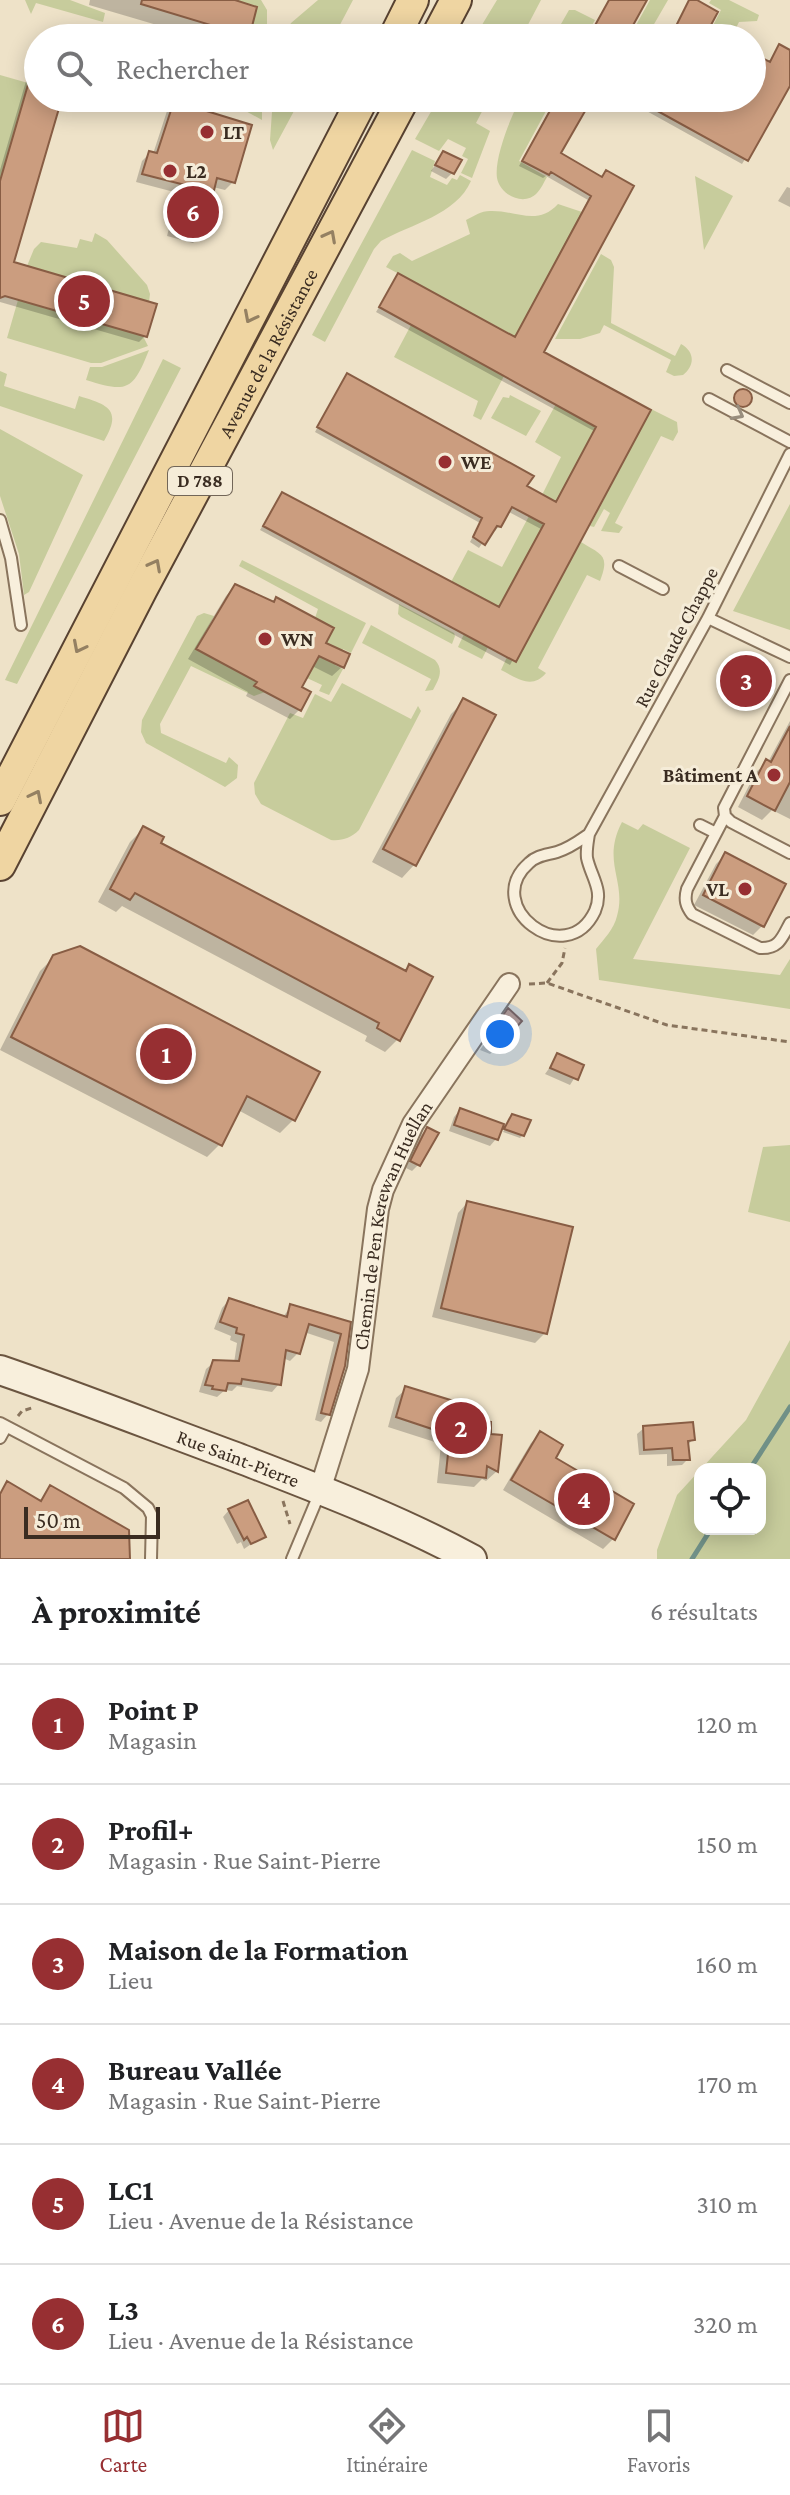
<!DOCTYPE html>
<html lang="fr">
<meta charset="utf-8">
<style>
:root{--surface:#fff;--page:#f2f2f2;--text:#202124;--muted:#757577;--line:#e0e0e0;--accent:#972f32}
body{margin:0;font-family:"Crimson Pro",serif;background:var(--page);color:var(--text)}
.controls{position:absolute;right:24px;bottom:24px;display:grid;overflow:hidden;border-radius:16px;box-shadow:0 4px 20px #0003}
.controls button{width:72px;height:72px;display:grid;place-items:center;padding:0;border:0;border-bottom:2px solid var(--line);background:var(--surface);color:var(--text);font:40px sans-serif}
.scale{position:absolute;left:24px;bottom:20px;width:136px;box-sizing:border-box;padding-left:8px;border:4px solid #3a2c21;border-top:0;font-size:22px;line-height:28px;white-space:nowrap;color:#3a2c21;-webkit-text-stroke:6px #f5ecd8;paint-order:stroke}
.you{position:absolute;left:500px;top:1034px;width:28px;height:28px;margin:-20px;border:6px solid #fff;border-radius:50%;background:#1a73e8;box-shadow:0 0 0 12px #1a73e833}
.badge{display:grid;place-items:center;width:52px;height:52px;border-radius:50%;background:var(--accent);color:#fff;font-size:26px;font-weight:700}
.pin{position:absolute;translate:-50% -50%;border:4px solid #fff;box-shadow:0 2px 8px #0006}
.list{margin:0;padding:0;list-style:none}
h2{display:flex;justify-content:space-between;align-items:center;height:104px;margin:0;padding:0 32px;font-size:34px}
h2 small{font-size:26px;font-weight:400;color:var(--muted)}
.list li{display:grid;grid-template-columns:52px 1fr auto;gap:24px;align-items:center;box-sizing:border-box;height:120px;padding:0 32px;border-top:2px solid var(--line)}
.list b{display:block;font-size:30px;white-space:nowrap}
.list p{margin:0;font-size:26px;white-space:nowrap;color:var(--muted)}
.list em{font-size:26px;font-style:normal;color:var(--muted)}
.icon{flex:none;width:44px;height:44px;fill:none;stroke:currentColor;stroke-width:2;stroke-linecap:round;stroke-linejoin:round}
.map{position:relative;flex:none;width:790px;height:1559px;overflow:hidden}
.search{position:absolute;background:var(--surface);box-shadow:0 4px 20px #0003;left:24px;right:24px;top:24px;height:88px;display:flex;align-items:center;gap:20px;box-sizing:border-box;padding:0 28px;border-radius:44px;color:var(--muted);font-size:30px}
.sheet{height:824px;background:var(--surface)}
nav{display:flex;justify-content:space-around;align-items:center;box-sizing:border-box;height:112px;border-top:2px solid var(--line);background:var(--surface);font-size:22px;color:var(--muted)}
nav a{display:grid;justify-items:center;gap:4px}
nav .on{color:var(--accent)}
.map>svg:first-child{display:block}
.green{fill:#c7cc9c}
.shadow{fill:#0003}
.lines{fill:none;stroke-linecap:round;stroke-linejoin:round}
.stream{stroke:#709087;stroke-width:5}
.building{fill:#cb9d7f;stroke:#885d44;stroke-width:2}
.service-casing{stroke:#89745d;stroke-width:14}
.minor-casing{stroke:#89745d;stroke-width:24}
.secondary-casing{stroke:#6b5540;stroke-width:32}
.primary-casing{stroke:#584231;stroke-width:34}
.path{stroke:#89745d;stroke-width:3;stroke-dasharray:6 4;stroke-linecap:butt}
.service{stroke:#f8efdc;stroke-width:10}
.minor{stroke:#f8efdc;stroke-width:20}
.secondary{stroke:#f8efdc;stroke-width:28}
.primary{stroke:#efd5a2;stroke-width:30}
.oneway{stroke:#948062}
.oneway2{stroke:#998e7e}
.poi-dot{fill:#972f32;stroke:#f5ecd8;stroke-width:3}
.labels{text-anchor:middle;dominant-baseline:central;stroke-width:6;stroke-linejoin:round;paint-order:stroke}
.shield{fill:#f5ecd8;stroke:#726658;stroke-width:2}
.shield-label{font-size:18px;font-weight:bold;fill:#3a2c21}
.poi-label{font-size:20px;font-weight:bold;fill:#3a2c21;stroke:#f5ecd8;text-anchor:start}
.street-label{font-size:20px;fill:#3a2c21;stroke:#f5ecd8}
</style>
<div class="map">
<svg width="790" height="1559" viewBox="0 0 790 1559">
<rect width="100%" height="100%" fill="#eee2c8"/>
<path class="green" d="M25 0H70L105 13 103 22 36 3 31 14Z
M235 0H261L267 10V38H249L257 7Z
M318 0H353L333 38H283L291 23Z
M497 0H541L521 38H474Z
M650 0H668L646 38 630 36Z
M711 0H729L759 15 757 21 739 22 731 38H710L707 37 721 10 709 3Z
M569 10H575L595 20 585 38H553Z
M0 75 28 83 0 181Z
M222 98H262V120Z
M273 98H301L273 150 270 140Z
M439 98H489L476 123 490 131 472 178 461 173 468 159 462 156 466 148 448 139 439 151 415 139Z
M521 98H553L519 161 547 177C544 182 541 189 537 193 524 207 500 195 497 178 494 158 511 116 521 98Z
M412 150 435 161 430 177 447 185 452 178 457 180 460 175 471 181C456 215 411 224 381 241L374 249 325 342 312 335Z
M695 176 733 196 704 250Z
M558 204 582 212 525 318 522 340 386 267 393 256 400 253 412 261 470 234 466 220C474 216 481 211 490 211 516 210 537 227 558 204Z
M95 233 107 240 147 285 150 294 149 302 27 266 34 249 41 242 77 248 80 239 92 242Z
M601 254 611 260 614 267 611 323 675 356 681 344C695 352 695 365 683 375L674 376 666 372 671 360 604 325 600 333 580 339H555Z
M18 300 143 336 148 346 101 363H91L7 338Z
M411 325 504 376 481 420 473 416 478 401 394 357Z
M149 350C133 391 127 393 86 380L90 367H102Z
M163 359 181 368 17 684 5 680Z
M0 371 7 374 4 386 75 409 79 396C109 405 122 410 104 441L0 406Z
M510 395 541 411 526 436 491 418 503 397 509 398Z
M556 404 596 427 549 515 535 509 561 457 535 442Z
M651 409 677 422 678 432 673 441 661 436 615 523 623 527 619 533 601 531 610 513 604 509 594 527 590 526Z
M0 429 83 475 29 592 24 595 19 554 0 496Z
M790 504V630L733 611Z
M529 516 544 524 499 607 451 582 468 550 502 567Z
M581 542C602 555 610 555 600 581L587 575 538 668 546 673C532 690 517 678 501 670L507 657 516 661Z
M242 560 366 623 351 653 343 649 335 665 343 669 329 695 319 691 322 685 307 678 334 628 315 618 318 609 239 566Z
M399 604 454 633 455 636 452 644 401 617 398 614Z
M204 613 214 616 196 649 257 682 255 687 265 692 254 696 191 666 160 724 161 733 226 763 229 757 238 765 237 778 225 787 146 743 141 732 142 720 197 616Z
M371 625 435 660C444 670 439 679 433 690L425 691 431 679 362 643Z
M464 634 488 647 482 659 458 647Z
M342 683 411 719 418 706 421 711 359 830C351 838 342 841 331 840L261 804 255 794 254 783 290 713 303 718 315 694 331 702Z
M622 822 638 830 643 824 690 848 633 959 780 975 790 959V1009L599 980 596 949C604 939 614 929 617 916 627 881 601 862 622 822Z
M790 1145V1222L748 1212 763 1147Z
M790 1340V1559H657V1550L677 1495 700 1470V1529H760V1469H701L746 1420Z"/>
<path class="shadow" d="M90 0H229L246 38H201L89 5Z
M690 0H693L702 38H669Z
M779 47 790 53V86L742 164 634 104 637 98H752V62L757 57 768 64Z
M37 58 38 98H60L12 264 145 336 139 342 0 302V170L31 64Z
M556 98H590L558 154 601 179 541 352 648 410 510 665 260 530 282 494 498 609 541 529 507 511 499 526 495 531 492 529 479 548 470 542 480 523 315 432 343 380 554 504 594 431 376 312 398 276 514 338 588 200 546 176 543 178 519 166Z
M175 103 233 182 225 190 213 187 201 235 193 243 167 236 178 193 136 182 142 161 150 153 153 154 167 111Z
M443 153 452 173 446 179 431 171Z
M787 187 790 188V207L778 201Z
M740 392H745L749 400 737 408 733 400Z
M235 586 324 643 342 667 332 676 312 666 300 688 299 710 290 719 246 696 248 692 188 659 226 596Z
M740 665 752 699 745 705 722 692Z
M464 701 493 716 414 865 402 878 372 862 451 714Z
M790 721V819L772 810 762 820 738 807 756 772 768 762Z
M143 829 158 844 403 973 410 966 398 1039 385 1052 365 1041 367 1036 122 906 116 912 98 902 130 842Z
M726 854 762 926 753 935 694 905 716 864Z
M54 957 293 1120 280 1133 238 1110 220 1144 207 1157 0 1050 40 971Z
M502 1017 496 1048 490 1054 480 1050Z
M558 1056 582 1066 570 1085 545 1074Z
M460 1110 496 1139 490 1146 449 1131 454 1117Z
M510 1119 523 1135 520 1138 503 1132Z
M427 1129 418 1165 412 1171 406 1168 421 1135Z
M467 1203 545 1333 535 1343 432 1317 458 1213Z
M229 1300 283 1317 291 1306 349 1323 328 1414 321 1422 315 1420 334 1342 304 1332 298 1353 290 1361 283 1358 279 1384 272 1392 237 1386 232 1391 225 1390 217 1397 199 1392 206 1369 214 1362 234 1363 237 1343 230 1340 231 1336 214 1329 222 1308Z
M406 1389 450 1421 489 1435 500 1437 496 1472 486 1481 482 1479 474 1487 437 1483 441 1444 388 1427 396 1398Z
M644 1428 693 1439 687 1446 688 1459 682 1465 667 1466V1454L639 1455 637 1434Z
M540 1434 553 1459 631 1505 613 1539 603 1549 503 1490 531 1443Z
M229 1510 263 1536 244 1549 241 1542 237 1544 223 1517Z"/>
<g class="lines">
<path class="stream" d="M750 1469 790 1407
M692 1559 711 1529"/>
</g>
<path class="building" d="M142 0H235L257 7 249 38H246L213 28 214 26 141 4Z
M609 0H647L626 38H588Z
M689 0H697L718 12 704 38H670Z
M779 44 790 50V86L748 161 634 98H752V63L756 55 770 62Z
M34 64H38V98H62L14 262 157 304 147 337 5 296 0 298V181Z
M557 98H590L586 105 588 106 561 153 602 177 606 170 634 186 544 352 651 410 516 662 263 526 282 492 499 607 544 524 512 507 501 527 497 526 485 545 473 537 482 518 317 427 347 373 534 476 527 486 556 502 596 427 379 307 398 273 515 337 591 196 551 172 549 175 522 161Z
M174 101 252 125 235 183 217 178 203 236 174 228 185 185 142 174 149 151 157 153Z
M443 151 462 160 454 174 435 165Z
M734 398a9 9 0 1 1 18 0a9 9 0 1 1-18 0Z
M235 584 274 602 276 597 334 628 326 643 350 654 344 668 319 656 302 687 311 692 301 711 254 686 257 682 196 649Z
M740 663 766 676 753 700 727 686Z
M463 698 496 715 416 866 383 849Z
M790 726V782L775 811 747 796 766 759 771 762Z
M143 826 164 837 161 843 406 971 409 964 433 977 400 1041 377 1028 379 1023 135 893 130 900 110 889Z
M725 852 786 884 764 927 703 895Z
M80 946 320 1072 295 1121 247 1096 222 1146 11 1037 53 955Z
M508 1008 522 1021 497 1049 484 1043Z
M557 1053 584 1065 578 1080 550 1068Z
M460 1108 504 1124 498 1140 454 1125Z
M512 1114 531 1120 524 1136 504 1129Z
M427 1127 439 1133 420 1166 410 1161Z
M467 1201 573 1227 547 1334 441 1308Z
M229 1298 287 1317 290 1304 351 1322 345 1366 330 1415 321 1413 341 1334 309 1324 300 1354 286 1350 281 1385 242 1379 241 1384 228 1383 226 1391 212 1389 213 1386 205 1385 213 1360 239 1361 244 1335 236 1333 237 1328 220 1322Z
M405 1386 457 1402 452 1419 491 1422V1434L502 1435 498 1472 487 1466 486 1478 446 1473 450 1435 396 1417Z
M693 1422 695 1440 688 1441 690 1460H673L672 1448 644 1450 643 1426Z
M540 1431 563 1445 556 1458 634 1504 615 1540 511 1480Z
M7 1481 41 1501 50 1485 129 1530 130 1559H0V1494Z
M248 1500 266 1537 251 1544 247 1537 244 1540 228 1509Z"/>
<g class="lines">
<defs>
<path id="service" d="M727 370 790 403
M709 399 790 442
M0 520 11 558 21 625
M619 566 663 589
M708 618 790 657
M790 680 724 808 725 816 731 822 790 853
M725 816 687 889C684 900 686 906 692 914L760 948C779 949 782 938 790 923
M700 825 716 833
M589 834 708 618 790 454
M589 834C588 841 586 850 587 858 591 877 604 890 595 911 566 972 480 906 529 863 537 855 547 855 557 852 570 848 579 841 589 834Z
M0 1423 124 1488 148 1508 152 1516 151 1559
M0 1438 6 1427
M292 1559 320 1492"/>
<g id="minor">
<path id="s1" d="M320 1490 358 1369 378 1209 383 1190 413 1124 509 984"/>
</g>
<g id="secondary">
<path id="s2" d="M0 1370C79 1397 157 1428 236 1457 316 1488 396 1518 472 1559"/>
</g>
<g id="primary">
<path d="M394 38 413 0"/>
<path d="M436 38 456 0"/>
<path d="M0 800 363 98"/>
<path id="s3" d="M0 865 142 589 404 98"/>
</g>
</defs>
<use href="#service" class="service-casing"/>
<use href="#minor" class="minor-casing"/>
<use href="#secondary" class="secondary-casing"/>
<use href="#primary" class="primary-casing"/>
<path class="path" d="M547 983 562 963 565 948
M529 984 547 983 667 1025 790 1042
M18 1416 22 1411 35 1407
M283 1501 290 1524"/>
<use href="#service" class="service"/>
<use href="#minor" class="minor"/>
<use href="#secondary" class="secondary"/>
<use href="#primary" class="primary"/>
</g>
<defs><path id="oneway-chevron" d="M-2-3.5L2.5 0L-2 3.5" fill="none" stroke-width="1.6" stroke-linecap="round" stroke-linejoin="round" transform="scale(2)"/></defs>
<g class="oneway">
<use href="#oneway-chevron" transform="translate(330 236) rotate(-62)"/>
<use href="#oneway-chevron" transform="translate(250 317) rotate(117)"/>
<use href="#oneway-chevron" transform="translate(155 565) rotate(-62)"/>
<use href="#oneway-chevron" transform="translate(79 647) rotate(117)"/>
<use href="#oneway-chevron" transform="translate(36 796) rotate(-63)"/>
</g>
<use class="oneway2" href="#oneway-chevron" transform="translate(738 414) rotate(28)"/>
<g class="poi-dot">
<circle cx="207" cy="132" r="8"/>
<circle cx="170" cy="171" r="8"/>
<circle cx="445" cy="462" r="8"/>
<circle cx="265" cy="639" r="8"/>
<circle cx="774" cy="775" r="8"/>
<circle cx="745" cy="889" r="8"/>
</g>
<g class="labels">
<rect class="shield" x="168" y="467" width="64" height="28" rx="6"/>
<g class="shield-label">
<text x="200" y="481">D 788</text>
</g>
<g class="poi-label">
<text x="223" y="132">LT</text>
<text x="186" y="171">L2</text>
<text x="461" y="462">WE</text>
<text x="281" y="639">WN</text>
<text x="758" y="775" text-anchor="end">Bâtiment A</text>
<text x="729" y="889" text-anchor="end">VL</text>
</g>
<g class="street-label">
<text stroke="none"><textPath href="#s3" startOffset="578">Avenue de la Résistance</textPath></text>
<text transform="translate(676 637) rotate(-62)">Rue Claude Chappe</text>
<text stroke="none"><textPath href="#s1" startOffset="276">Chemin de Pen Kerewan Huellan</textPath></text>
<text stroke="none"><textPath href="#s2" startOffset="254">Rue Saint-Pierre</textPath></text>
</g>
</g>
</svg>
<div class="controls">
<button><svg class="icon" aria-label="locate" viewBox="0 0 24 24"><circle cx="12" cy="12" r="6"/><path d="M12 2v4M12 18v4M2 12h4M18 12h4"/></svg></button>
</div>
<div class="scale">50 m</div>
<div class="you"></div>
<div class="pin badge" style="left:166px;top:1054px">1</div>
<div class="pin badge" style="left:461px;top:1428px">2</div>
<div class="pin badge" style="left:746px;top:681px">3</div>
<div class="pin badge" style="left:584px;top:1499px">4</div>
<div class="pin badge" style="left:84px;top:301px">5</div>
<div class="pin badge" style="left:193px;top:212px">6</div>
<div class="search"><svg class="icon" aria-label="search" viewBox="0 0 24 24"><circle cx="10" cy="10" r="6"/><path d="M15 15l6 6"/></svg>Rechercher</div>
</div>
<section class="sheet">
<h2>À proximité<small>6 résultats</small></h2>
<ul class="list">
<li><span class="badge">1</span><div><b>Point P</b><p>Magasin</p></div><em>120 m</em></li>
<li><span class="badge">2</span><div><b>Profil+</b><p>Magasin · Rue Saint-Pierre</p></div><em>150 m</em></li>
<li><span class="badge">3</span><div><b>Maison de la Formation</b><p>Lieu</p></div><em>160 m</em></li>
<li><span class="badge">4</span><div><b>Bureau Vallée</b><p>Magasin · Rue Saint-Pierre</p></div><em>170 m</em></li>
<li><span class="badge">5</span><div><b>LC1</b><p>Lieu · Avenue de la Résistance</p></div><em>310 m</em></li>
<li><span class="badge">6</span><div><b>L3</b><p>Lieu · Avenue de la Résistance</p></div><em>320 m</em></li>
</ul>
</section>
<nav>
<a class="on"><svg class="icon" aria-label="map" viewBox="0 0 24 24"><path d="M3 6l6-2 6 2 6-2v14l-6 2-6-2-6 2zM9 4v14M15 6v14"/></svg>Carte</a>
<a><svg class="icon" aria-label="directions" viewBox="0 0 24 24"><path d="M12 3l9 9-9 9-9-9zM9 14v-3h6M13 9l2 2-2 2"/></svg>Itinéraire</a>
<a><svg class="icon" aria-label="saved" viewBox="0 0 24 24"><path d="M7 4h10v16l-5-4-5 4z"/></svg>Favoris</a>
</nav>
